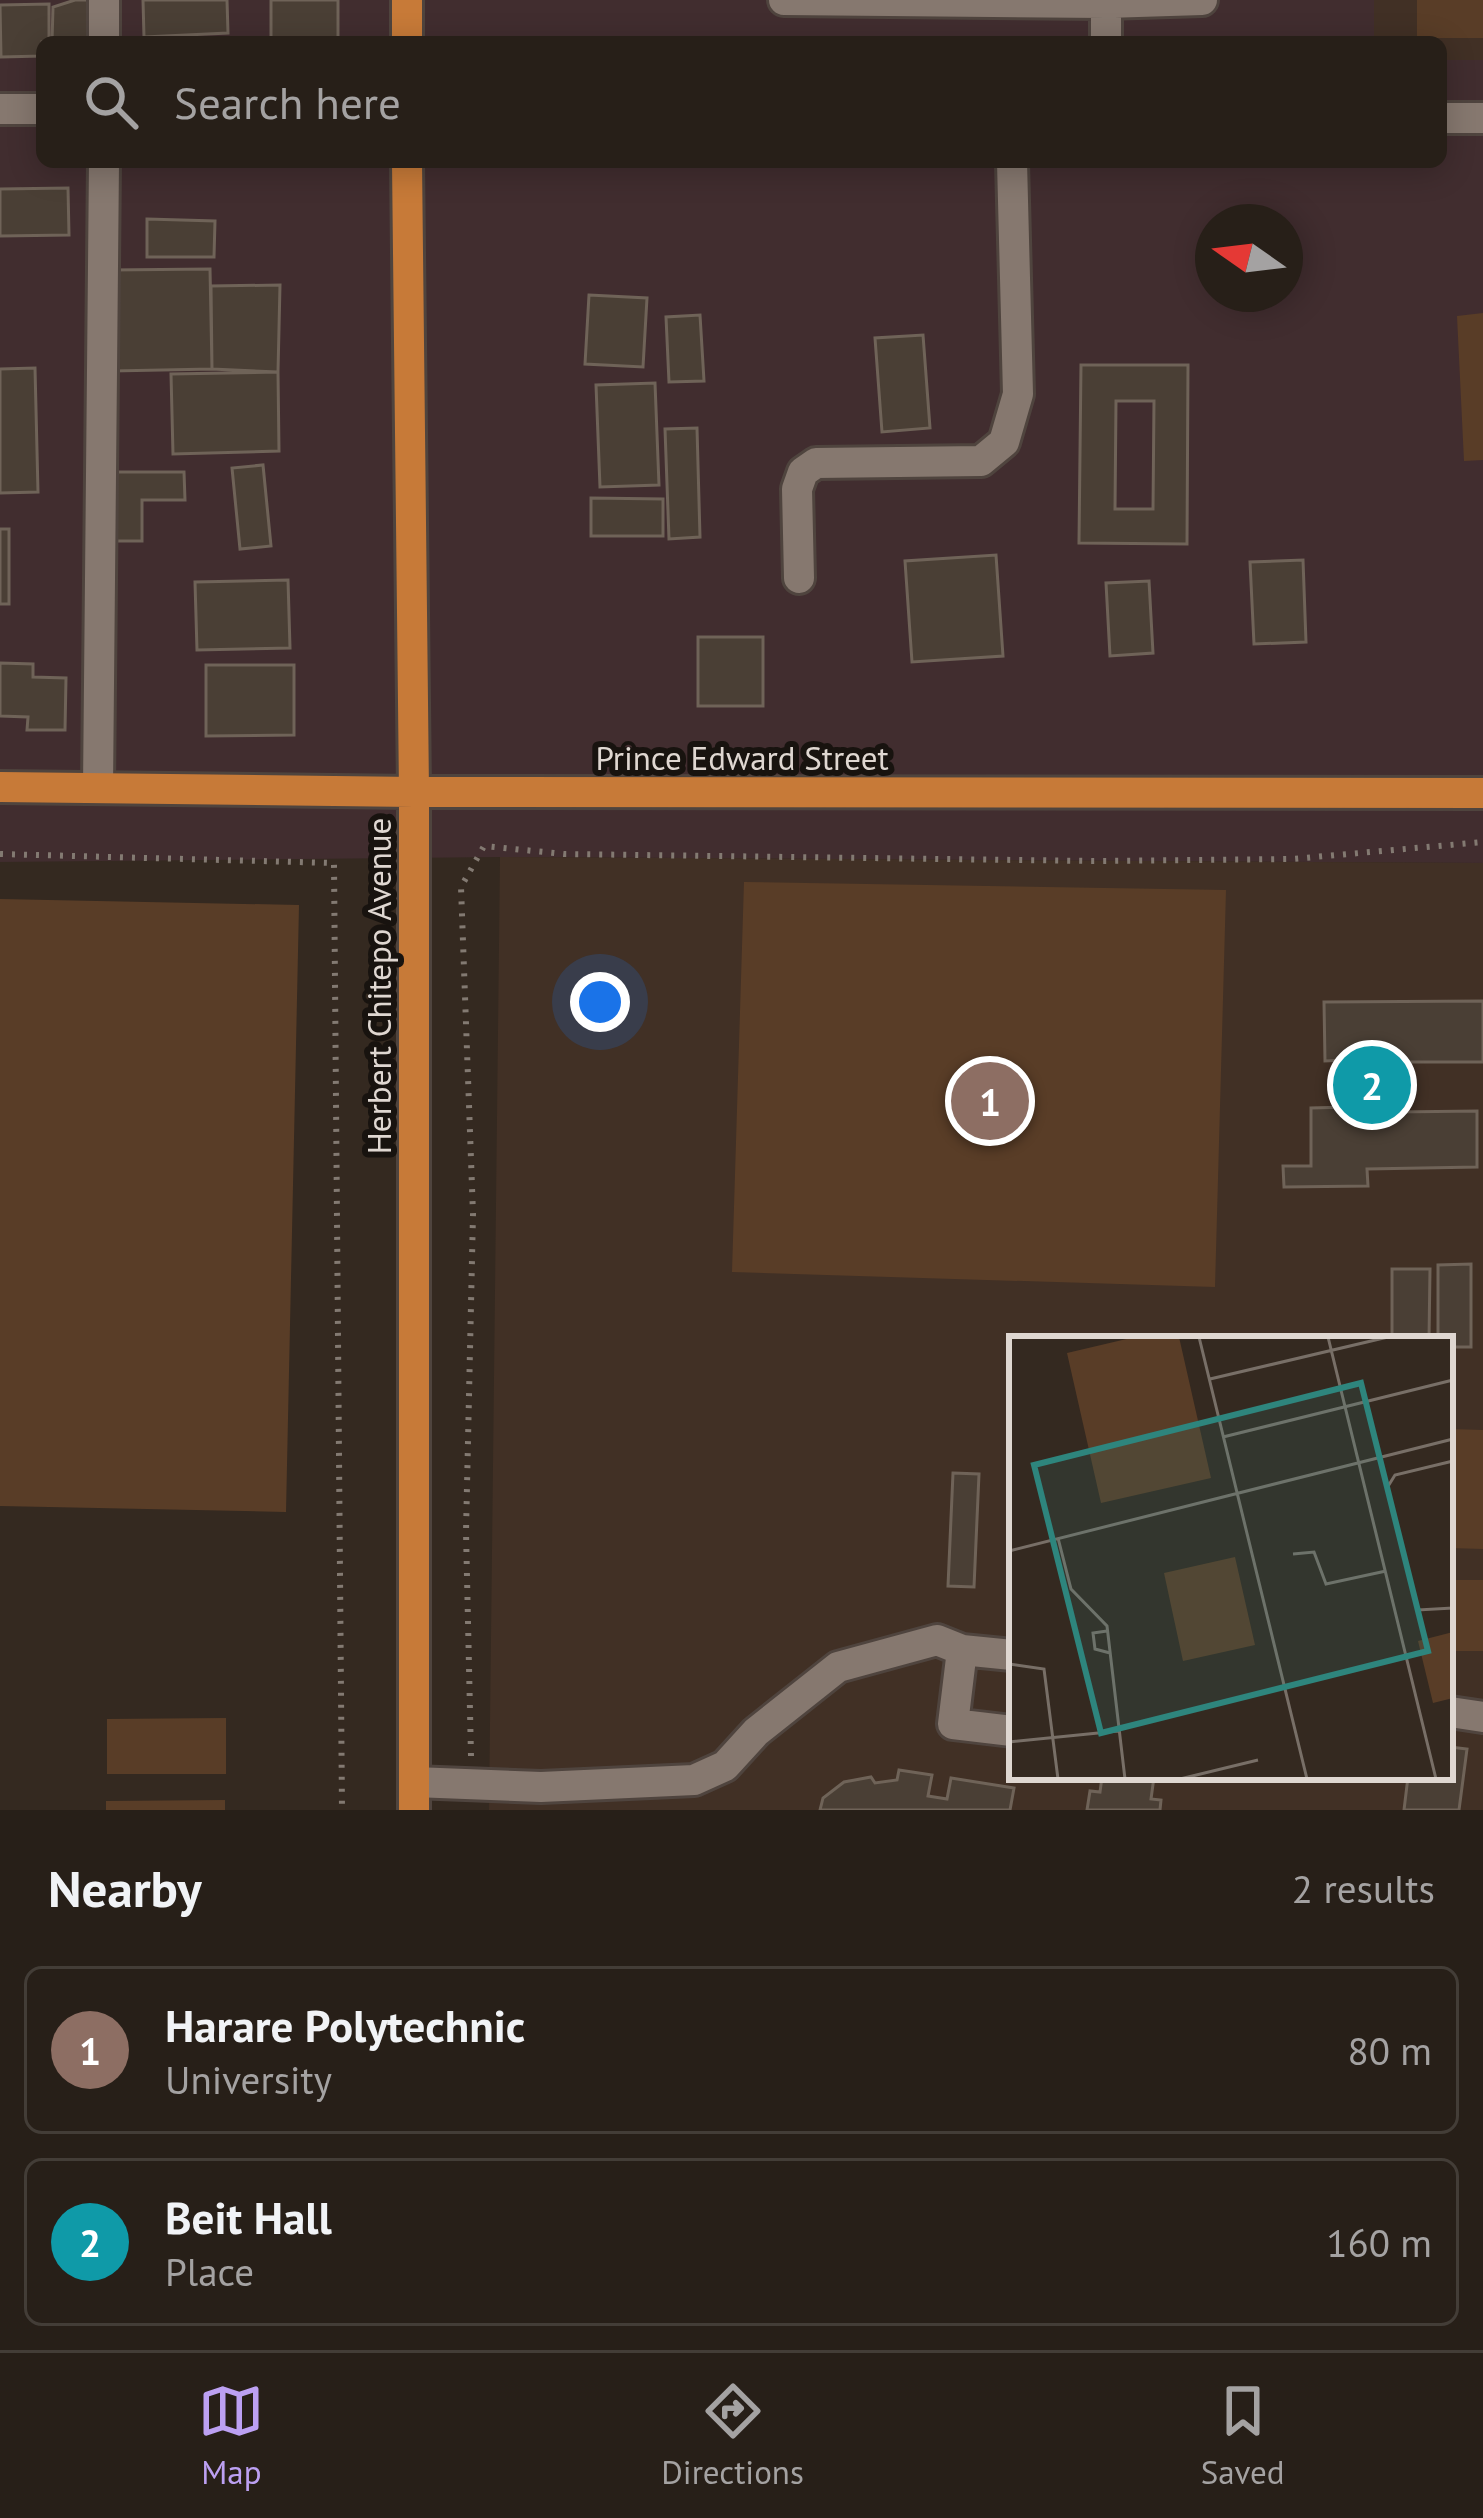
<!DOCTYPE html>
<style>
:root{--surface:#271f18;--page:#332c25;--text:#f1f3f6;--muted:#a4a2a2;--line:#433d37;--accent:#bca0f2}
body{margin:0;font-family:"PT Sans",sans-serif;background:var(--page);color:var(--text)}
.compass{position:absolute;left:1195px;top:204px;width:108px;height:108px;border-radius:50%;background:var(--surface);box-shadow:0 6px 30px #0003;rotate:284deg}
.you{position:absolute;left:600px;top:1002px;width:42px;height:42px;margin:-30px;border:9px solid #fff;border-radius:50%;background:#1a73e8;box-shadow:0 0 0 18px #1a73e833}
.badge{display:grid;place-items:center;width:78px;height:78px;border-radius:50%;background:var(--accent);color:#fff;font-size:39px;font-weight:700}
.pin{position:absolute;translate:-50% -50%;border:6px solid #fff;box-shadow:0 3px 12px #0006}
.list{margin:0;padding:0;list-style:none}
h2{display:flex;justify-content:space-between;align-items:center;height:156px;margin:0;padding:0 48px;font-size:51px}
h2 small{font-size:39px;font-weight:400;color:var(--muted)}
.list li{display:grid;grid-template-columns:78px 1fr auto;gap:36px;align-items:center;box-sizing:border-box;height:168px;margin:0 24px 24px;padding:0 24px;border:3px solid var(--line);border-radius:18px}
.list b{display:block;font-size:45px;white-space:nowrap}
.list p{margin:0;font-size:39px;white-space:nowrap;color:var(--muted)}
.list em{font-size:39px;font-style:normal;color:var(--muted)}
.icon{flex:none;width:66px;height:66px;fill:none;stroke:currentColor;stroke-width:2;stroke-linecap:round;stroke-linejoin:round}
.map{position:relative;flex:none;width:1483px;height:1810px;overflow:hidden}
.search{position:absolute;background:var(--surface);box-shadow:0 6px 30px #0003;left:36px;right:36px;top:36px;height:132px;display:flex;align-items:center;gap:30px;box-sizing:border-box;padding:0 42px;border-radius:18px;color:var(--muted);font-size:45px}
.sheet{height:540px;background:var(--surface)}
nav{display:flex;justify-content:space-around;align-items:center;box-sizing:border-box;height:168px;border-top:3px solid var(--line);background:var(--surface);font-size:33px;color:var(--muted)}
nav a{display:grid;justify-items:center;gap:6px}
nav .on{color:var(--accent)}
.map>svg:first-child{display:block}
.commercial{fill:#412d2f;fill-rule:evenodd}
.built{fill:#413025;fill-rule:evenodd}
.green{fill:#593d27}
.building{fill:#4a3f35;stroke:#6f6358;stroke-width:3;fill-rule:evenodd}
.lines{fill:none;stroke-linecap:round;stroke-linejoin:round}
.minor-casing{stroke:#4f443e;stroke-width:36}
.major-casing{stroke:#4f443e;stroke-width:36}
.path{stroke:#837a72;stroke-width:6;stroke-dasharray:3 9;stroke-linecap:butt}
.minor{stroke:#86786f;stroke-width:30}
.major{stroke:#c77a38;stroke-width:30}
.labels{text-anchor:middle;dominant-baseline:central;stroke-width:12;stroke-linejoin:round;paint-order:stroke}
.street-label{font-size:33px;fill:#dfd7d1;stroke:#18130f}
.inset-road{fill:none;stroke:#786f67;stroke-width:3}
.view{fill:#2e857d;fill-opacity:0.15;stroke:#2e857d;stroke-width:6}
.inset-edge{fill:none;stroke:#dfd7d1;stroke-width:6}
</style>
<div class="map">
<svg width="1483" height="1810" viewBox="0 0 1483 1810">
<rect width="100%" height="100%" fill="#342920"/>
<path class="commercial" d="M0 0H1483V863L500 857 0 862ZM42 42H1441V162H42ZM1213 222H1285V294H1213Z"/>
<path class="built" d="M1374 0H1483V60H1441V42H1374Z
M500 857 1483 863V1810H489ZM1012 1339H1450V1777H1012Z"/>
<path class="green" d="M1417 0H1483V38H1417Z
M1483 313V460L1464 461 1457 316Z
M744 882 1226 890 1215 1287 732 1272Z
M0 899 299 905 286 1512 0 1506Z
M1450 1429 1483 1430V1549L1450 1548Z
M1450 1580H1483V1651H1450Z
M226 1718V1774H107V1719Z
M225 1800V1810H106V1801Z"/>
<path class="building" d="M75 0H98V42H52L53 7Z
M143 0H227L228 33 144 37Z
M271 0H338V42H271Z
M49 4V42H42V56L1 57 0 5Z
M68 188 69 235 0 236V189Z
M147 219 215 221 214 257H147Z
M210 269 212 369 112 371 111 270Z
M280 285 278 372 212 369 211 286Z
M589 295 647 298 643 367 585 364Z
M700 315 704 381 669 382 666 317Z
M923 335 930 428 882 432 875 338Z
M1081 365H1188L1187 544 1079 543ZM1116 401H1154L1153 509H1115Z
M35 368 38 492 0 493V369Z
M278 372 279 451 173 454 171 374Z
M655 383 659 485 600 487 596 385Z
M697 428 700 537 669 539 665 429Z
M263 465 271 546 240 549 232 468Z
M104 472H184L185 500H142V541H105Z
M591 498 663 499V536H591Z
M0 529H9V604H0Z
M996 555 1003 656 912 662 905 561Z
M1303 560 1306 642 1254 644 1250 562Z
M288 580 290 648 197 650 195 582Z
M1149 581 1153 653 1110 656 1106 583Z
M698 637H763V706H698Z
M0 663 33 664V677L66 678 65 730H27L28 717 0 716Z
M206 665H294V735L206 736Z
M1483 1001V1062H1395L1396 1112 1477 1111V1167L1367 1169 1368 1186 1284 1187 1283 1166H1311V1108L1348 1107 1347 1060 1325 1061 1324 1002Z
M1471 1264V1347H1450V1339H1438V1265Z
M1392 1269H1430L1429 1339H1392Z
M953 1473 979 1474 974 1587 948 1586Z
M1450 1747 1467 1749 1459 1810H1404L1408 1777H1450Z
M899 1770 932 1775 928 1796 947 1799 951 1778 1014 1788 1010 1810H820L823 1798 844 1782 871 1777 875 1783 897 1780Z
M1102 1777H1154L1151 1799 1161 1800 1160 1810H1087L1090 1791 1100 1792Z"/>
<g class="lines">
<defs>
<path id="minor" d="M104 0V42
M784 0 1106 3 1202 0
M1106 42V3
M0 109H42
M1441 118H1483
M799 578 797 489 803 472 816 463 981 461 1004 442 1018 394 1012 162
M98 788 104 162
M962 1650 953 1724 1012 1731
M1450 1712 1483 1717
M414 1782 541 1787 694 1780 725 1766 756 1732 838 1667 937 1640 962 1650 1012 1655"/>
<path id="major" d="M407 42V0
M407 162 414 792V1810
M0 787 414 792 1483 793"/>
</defs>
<use href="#minor" class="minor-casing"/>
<use href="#major" class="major-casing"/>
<path class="path" d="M0 854 334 863 342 1810
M471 1756 466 1532 473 1214 461 887 484 846 564 854 1094 861 1292 859 1483 842"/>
<use href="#minor" class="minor"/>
<use href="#major" class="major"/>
</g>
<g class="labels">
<g class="street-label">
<text x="742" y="757">Prince Edward Street</text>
<text transform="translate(378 986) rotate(-90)">Herbert Chitepo Avenue</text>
</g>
</g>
<g transform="translate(1009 1336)">
<rect width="444" height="444" fill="#342920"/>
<path d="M126 1H170L202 142 92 167 58 17ZM226 221 246 309 174 325 155 237ZM444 296V362L424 367 409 305Z" fill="#593d27"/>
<path class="inset-road" d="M190 1 298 443M319 1 427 443M201 43 379 1M214 101 444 44M444 125 386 139 378 152 409 274 444 272M49 202 62 253 98 290 116 443M0 215 444 103M284 218 305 216 317 248 377 235M98 295 84 297 86 313 101 317M0 328 35 333 49 443M0 406 109 395M171 443 249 424"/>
<path class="view" d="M352 47 419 315 92 397 25 129Z"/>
<rect width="444" height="444" class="inset-edge"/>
</g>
</svg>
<svg class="compass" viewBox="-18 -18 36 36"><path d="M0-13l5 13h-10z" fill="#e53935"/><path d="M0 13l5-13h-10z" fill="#a4a2a2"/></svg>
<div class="you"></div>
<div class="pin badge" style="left:990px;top:1101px;background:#8d6e63">1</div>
<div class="pin badge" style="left:1372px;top:1085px;background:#0f9aa8">2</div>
<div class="search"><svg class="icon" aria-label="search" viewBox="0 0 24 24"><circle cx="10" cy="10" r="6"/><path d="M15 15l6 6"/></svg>Search here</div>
</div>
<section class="sheet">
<h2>Nearby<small>2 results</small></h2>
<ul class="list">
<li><span class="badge" style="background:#8d6e63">1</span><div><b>Harare Polytechnic</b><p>University</p></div><em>80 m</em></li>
<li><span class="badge" style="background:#0f9aa8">2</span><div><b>Beit Hall</b><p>Place</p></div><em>160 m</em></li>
</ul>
</section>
<nav>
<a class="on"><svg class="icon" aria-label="map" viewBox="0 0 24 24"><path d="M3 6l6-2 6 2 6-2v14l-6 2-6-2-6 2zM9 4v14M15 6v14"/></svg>Map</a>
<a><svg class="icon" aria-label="directions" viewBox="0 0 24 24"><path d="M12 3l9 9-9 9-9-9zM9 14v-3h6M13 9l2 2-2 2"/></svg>Directions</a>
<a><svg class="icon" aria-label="saved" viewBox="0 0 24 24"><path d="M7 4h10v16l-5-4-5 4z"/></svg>Saved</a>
</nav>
